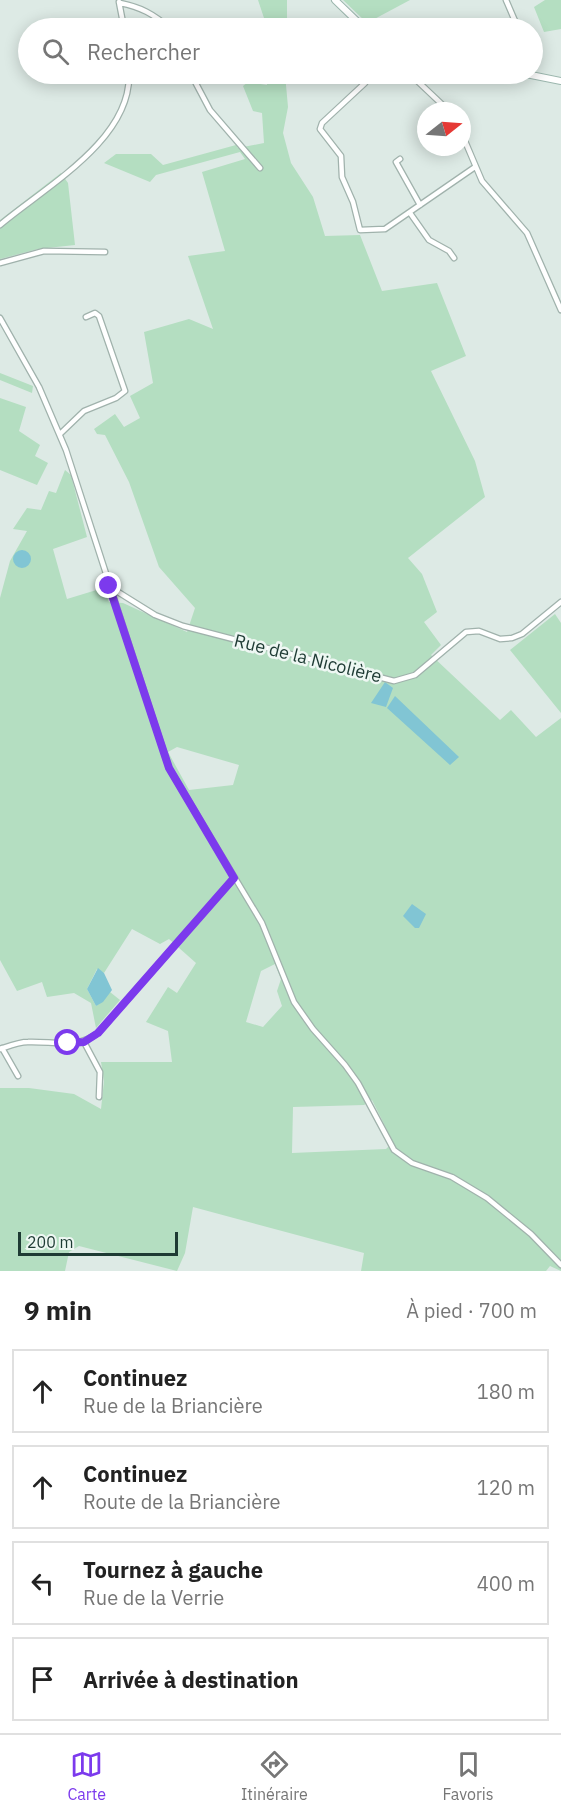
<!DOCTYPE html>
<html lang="fr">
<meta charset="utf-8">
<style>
:root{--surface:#fff;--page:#f2f2f2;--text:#222;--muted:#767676;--line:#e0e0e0;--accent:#7c3aed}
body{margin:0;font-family:"IBM Plex Sans",sans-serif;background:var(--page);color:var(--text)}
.compass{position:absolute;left:417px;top:102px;width:54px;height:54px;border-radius:50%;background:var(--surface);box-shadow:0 3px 15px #0003;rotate:73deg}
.scale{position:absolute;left:18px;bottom:15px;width:160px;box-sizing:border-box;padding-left:6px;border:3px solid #1e3b34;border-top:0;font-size:16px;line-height:21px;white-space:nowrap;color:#1e3b34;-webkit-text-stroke:4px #eef7f3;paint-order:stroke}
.stop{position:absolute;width:18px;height:18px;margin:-14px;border:4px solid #7c3aed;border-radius:50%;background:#fff}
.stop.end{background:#7c3aed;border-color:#fff;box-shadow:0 2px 6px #0008}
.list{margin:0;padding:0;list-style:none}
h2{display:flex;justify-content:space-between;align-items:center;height:78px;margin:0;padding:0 24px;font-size:26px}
h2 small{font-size:20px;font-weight:400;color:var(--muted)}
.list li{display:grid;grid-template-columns:39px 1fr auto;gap:18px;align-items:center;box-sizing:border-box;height:84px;margin:0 12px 12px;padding:0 12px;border:2px solid var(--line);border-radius:0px}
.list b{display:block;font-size:22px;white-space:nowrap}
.list p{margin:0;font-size:20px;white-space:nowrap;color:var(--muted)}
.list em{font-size:20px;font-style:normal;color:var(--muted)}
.icon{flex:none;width:33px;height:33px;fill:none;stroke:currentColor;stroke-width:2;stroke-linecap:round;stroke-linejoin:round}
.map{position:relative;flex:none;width:561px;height:1271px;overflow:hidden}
.search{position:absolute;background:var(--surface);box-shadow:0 3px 15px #0003;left:18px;right:18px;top:18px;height:66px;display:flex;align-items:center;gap:15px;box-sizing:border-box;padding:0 21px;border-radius:33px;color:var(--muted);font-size:22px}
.sheet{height:462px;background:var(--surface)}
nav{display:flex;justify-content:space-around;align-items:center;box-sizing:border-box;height:84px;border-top:2px solid var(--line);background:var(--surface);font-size:16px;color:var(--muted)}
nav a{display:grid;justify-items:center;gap:3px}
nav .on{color:var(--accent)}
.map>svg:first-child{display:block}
.green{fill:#b4dec1;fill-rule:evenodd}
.water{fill:#81c5d4}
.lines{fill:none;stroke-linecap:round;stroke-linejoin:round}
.street-casing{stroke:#a0b2ac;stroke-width:7}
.secondary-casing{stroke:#9cb7ae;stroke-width:8}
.street{stroke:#fff;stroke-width:4.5}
.secondary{stroke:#fff;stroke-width:6}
.route{stroke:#7c3aed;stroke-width:8}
.labels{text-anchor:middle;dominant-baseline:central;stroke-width:5;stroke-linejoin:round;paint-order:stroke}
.street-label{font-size:18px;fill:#1e3b34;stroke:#eef7f3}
</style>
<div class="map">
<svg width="561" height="1271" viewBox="0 0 561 1271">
<rect width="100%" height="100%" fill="#ddeae5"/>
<path class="green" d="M258 0H287V28H253L265 21Z
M343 0H410L367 23Z
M545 0H561V29L544 32 534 7Z
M267 74H285L288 107 283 133 291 163 313 197 325 236 360 235 382 291 437 283 466 356 431 371 475 461 485 497 408 558 422 574 437 612 424 622 441 645 431 655 500 720 511 710 536 737 561 718V1271L550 1266 546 1271H361L364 1253 193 1207 185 1253 177 1271 79 1246 69 1252 65 1271H0V1088H29L74 1094 101 1109 104 1081 101 1062H172L168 1031 146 1022 168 987 177 993 196 963 169 939 160 944 132 929 104 973 97 969 87 989 96 1006 110 992 120 1000 96 1028 91 1003 74 993 47 997 42 982 17 991 0 960V598L10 561 27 531 13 529 27 508 41 510 49 491 56 493 65 470 71 475 87 537 53 549 67 599 103 588 109 602 123 603 187 632 195 608 159 567 129 482 105 435 97 434 94 429 115 414 124 427 140 418 130 396 153 383 144 332 189 319 213 329 188 256 225 251 202 172 245 159 240 152 156 175 150 182 104 163 116 154H151L163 165 236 145 238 148 264 143 262 113 253 111 243 86 248 82 267 85ZM177 747 239 765 233 785 189 790 168 752ZM275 964 281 979 277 991 282 1006 263 1027 246 1022 261 971ZM372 1100 393 1142 386 1149 292 1153 293 1107 364 1105Z
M61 173 68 183 75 245 38 249 0 259V220Z
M0 373 33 386 32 393 0 380Z
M0 398 26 407 19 431 40 445 35 456 48 463 37 485 0 470Z
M555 614 561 623V713L510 650Z"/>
<path class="water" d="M13 559a9 9 0 1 1 18 0a9 9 0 1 1-18 0Z
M385 682 393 688 386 707 371 703Z
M395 696 459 757 450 765 387 708Z
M412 904 426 914 419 928H415L403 916Z
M98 968 104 973 112 990 103 1002 96 1006 87 989Z"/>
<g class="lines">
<defs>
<path id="street" d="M506 0 518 28
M119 2 124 28
M120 3C141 7 153 14 170 28
M410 74 449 111
M192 76 210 110 260 168
M365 83 322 123 320 129 341 156 342 177 353 202 360 230 385 229 475 167
M462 134 482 181 527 233 561 310
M400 159 396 162 420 205
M410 213 429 240 449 251 454 258
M0 225C45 187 131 140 129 74
M0 263 44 251 105 252
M0 318 39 387 66 450 169 768 262 923 294 1002 313 1029 345 1065 358 1083 394 1150 412 1163 452 1177 487 1198 531 1234 561 1265
M60 434 84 411 116 398 125 391 99 316 95 313 86 317
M110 587 155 615 183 626 394 681 415 675 466 632 479 631 500 639 512 638 522 634 561 602
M84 1042 100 1072 99 1097
M2 1048 18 1076
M0 1049C9 1046 19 1042 28 1042 53 1041 77 1049 98 1033L234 878"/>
<path id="secondary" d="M335 0 364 28
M526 74 561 81"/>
</defs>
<use href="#street" class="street-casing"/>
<use href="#secondary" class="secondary-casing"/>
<use href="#street" class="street"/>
<use href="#secondary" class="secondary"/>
</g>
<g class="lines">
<path class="route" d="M68 1043 84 1042 98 1033 234 878 169 768 109 586"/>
</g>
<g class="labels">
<g class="street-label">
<text transform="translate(308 658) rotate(14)">Rue de la Nicolière</text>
</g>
</g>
</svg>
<svg class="compass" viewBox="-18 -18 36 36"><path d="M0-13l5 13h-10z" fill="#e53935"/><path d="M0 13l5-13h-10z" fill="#767676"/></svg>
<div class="scale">200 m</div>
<div class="stop" style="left:68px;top:1043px"></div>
<div class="stop end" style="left:109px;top:586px"></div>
<div class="search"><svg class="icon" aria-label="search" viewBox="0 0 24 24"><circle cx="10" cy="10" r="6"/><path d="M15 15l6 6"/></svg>Rechercher</div>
</div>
<section class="sheet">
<h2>9 min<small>À pied · 700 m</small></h2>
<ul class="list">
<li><svg class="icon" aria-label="ahead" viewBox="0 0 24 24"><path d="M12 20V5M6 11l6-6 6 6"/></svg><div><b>Continuez</b><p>Rue de la Briancière</p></div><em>180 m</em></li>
<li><svg class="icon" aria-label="ahead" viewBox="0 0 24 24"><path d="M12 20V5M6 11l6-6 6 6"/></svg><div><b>Continuez</b><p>Route de la Briancière</p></div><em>120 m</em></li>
<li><svg class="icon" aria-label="left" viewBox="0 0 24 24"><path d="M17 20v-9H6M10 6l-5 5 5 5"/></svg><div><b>Tournez à gauche</b><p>Rue de la Verrie</p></div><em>400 m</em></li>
<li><svg class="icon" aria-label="arrive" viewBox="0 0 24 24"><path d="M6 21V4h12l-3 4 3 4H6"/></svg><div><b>Arrivée à destination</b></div></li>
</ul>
</section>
<nav>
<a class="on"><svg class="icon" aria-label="map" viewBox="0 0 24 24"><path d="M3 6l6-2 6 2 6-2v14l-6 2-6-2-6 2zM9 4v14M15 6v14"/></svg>Carte</a>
<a><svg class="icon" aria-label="directions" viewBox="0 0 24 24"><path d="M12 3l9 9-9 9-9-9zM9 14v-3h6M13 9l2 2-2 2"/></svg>Itinéraire</a>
<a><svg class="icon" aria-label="saved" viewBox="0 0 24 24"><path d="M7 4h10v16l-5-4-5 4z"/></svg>Favoris</a>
</nav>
